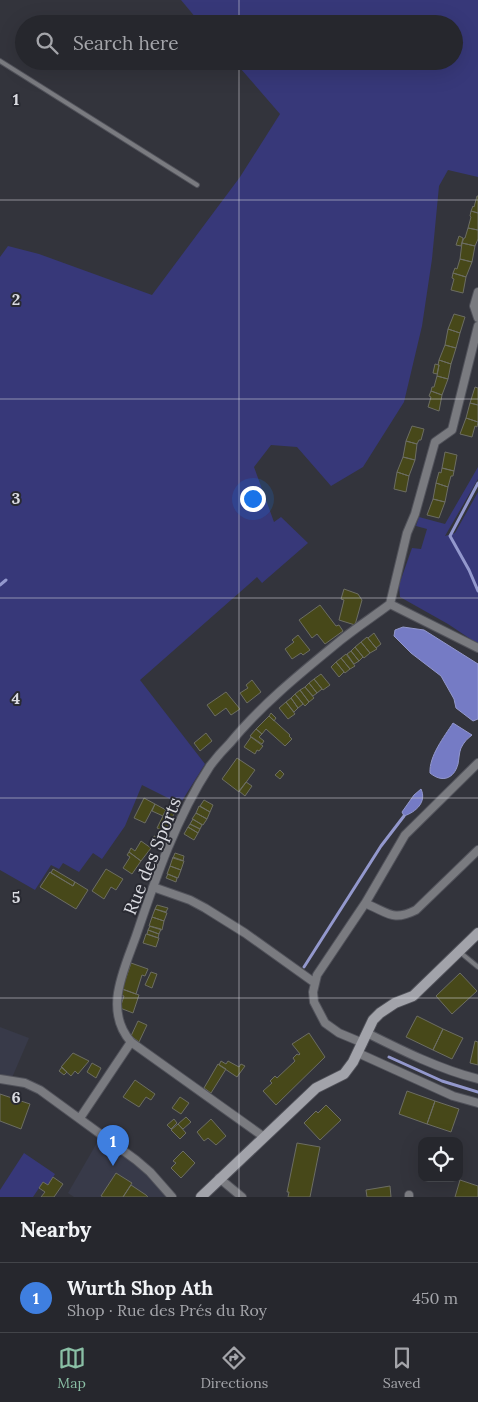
<!DOCTYPE html>
<meta charset="utf-8">
<style>
:root{--surface:#26272d;--page:#323339;--text:#f1f3f6;--muted:#a4a5aa;--line:#424449;--accent:#8abfa5}
body{margin:0;font-family:Lora,serif;background:var(--page);color:var(--text)}
.controls{position:absolute;right:15px;bottom:15px;display:grid;overflow:hidden;border-radius:10px;box-shadow:0 5px 20px #0002}
.controls button{width:45px;height:45px;display:grid;place-items:center;padding:0;border:0;border-bottom:1px solid var(--line);background:var(--surface);color:var(--text);font:25px sans-serif}
.you{position:absolute;left:252px;top:498px;width:18px;height:18px;margin:-12px;border:4px solid #fff;border-radius:50%;background:#1a73e8;box-shadow:0 0 0 8px #1a73e833}
.badge{display:grid;place-items:center;width:32px;height:32px;border-radius:50%;background:var(--accent);color:#fff;font-size:16px;font-weight:700}
.pin{position:absolute;translate:-50% -41px;filter:drop-shadow(0 1px 2px #0008)}
.pin::after{content:'';position:absolute;top:26px;width:18px;height:15px;background:inherit;clip-path:polygon(0 0,100% 0,50% 100%)}
.list{margin:0;padding:0;list-style:none}
h2{display:flex;justify-content:space-between;align-items:center;height:65px;margin:0;padding:0 20px;font-size:21px}
h2 small{font-size:16px;font-weight:400;color:var(--muted)}
.list li{display:grid;grid-template-columns:32px 1fr auto;gap:15px;align-items:center;box-sizing:border-box;height:70px;padding:0 20px;border-top:1px solid var(--line)}
.list b{display:block;font-size:19px;white-space:nowrap}
.list p{margin:0;font-size:16px;white-space:nowrap;color:var(--muted)}
.list em{font-size:16px;font-style:normal;color:var(--muted)}
.icon{flex:none;width:28px;height:28px;fill:none;stroke:currentColor;stroke-width:2;stroke-linecap:round;stroke-linejoin:round}
.map{position:relative;flex:none;width:478px;height:1197px;overflow:hidden}
.search{position:absolute;background:var(--surface);box-shadow:0 5px 20px #0002;left:15px;right:15px;top:15px;height:55px;display:flex;align-items:center;gap:12px;box-sizing:border-box;padding:0 18px;border-radius:28px;color:var(--muted);font-size:19px}
.sheet{height:135px;background:var(--surface)}
nav{display:flex;justify-content:space-around;align-items:center;box-sizing:border-box;height:70px;border-top:1px solid var(--line);background:var(--surface);font-size:14px;color:var(--muted)}
nav a{display:grid;justify-items:center;gap:2px}
nav .on{color:var(--accent)}
.map>svg:first-child{display:block}
.built{fill:#383a49}
.green{fill:#373879}
.water{fill:#757bc5;stroke:#9398cd}
.lines{fill:none;stroke-linecap:round;stroke-linejoin:round}
.stream{stroke:#9398cd;stroke-width:3}
.building{fill:#474819;stroke:#6c6d63}
.service-casing{stroke:#51525a;stroke-width:6}
.minor-casing{stroke:#51525a;stroke-width:10}
.secondary-casing{stroke:#51525a;stroke-width:12}
.service{stroke:#7a7b80;stroke-width:4}
.minor{stroke:#7a7b80;stroke-width:8}
.secondary{stroke:#a2a3aa;stroke-width:10}
.grid{fill:none;stroke:#dadbe1;stroke-width:1;stroke-opacity:0.55}
.labels{text-anchor:middle;dominant-baseline:central;stroke-width:4;stroke-linejoin:round;paint-order:stroke}
.street-label{font-size:18px;fill:#dadbe1;stroke:#292a32}
.grid-label{font-size:16px;text-anchor:middle;font-weight:bold;fill:#dadbe1;stroke:#292a32;stroke-width:4;stroke-linejoin:round;paint-order:stroke}
</style>
<div class="map">
<svg width="478" height="1197" viewBox="0 0 478 1197">
<rect width="100%" height="100%" fill="#33343c"/>
<path class="built" d="M0 1027 29 1038 11 1080 0 1079Z
M102 1134 136 1160 172 1197H74L68 1193Z"/>
<path class="green" d="M181 0H478V177L448 170 439 186 432 259 422 326 404 402 363 467 331 486 297 447 271 445 254 467 274 522 281 517 308 543 262 583 257 577 140 680 205 764 180 804 142 785 125 826 102 859 93 853 79 872 63 863 59 869 51 865 35 890 0 870V257L8 246 39 254 152 295 240 177 280 114 234 61H454V24H201Z
M478 467V479L445 536 455 533 478 492V644L448 624 400 597 399 585 412 548 421 549 427 529 416 526 419 517 445 524Z
M24 1153 55 1174 48 1185 43 1182 33 1197H0V1190Z"/>
<path class="water" d="M403 627 424 630 478 664V719L473 721 456 708 454 699 441 676 411 653 394 636 395 630Z
M453 723 472 735C467 739 464 742 461 748 459 753 459 759 458 764 454 779 442 783 430 773 429 756 444 737 453 723Z
M421 789C427 802 416 812 404 816L402 812 414 795Z"/>
<g class="lines">
<path class="stream" d="M478 483 450 536 469 570 478 591
M0 585 6 580
M304 967 381 846 404 816
M389 1057 442 1081 478 1092"/>
</g>
<path class="building" d="M477 196H478V213L471 211 473 206 474 207Z
M471 211 478 213V230L468 228 471 217 470 216Z
M468 228 478 230V239L475 246 462 243 464 238H465Z
M459 236 463 238 461 246 456 245Z
M462 243 475 246 472 262 460 259Z
M460 259 472 262 466 277 453 273 455 268 457 269Z
M453 273 466 277 463 293 451 290 454 279 452 278Z
M454 314 465 317 460 333 448 329Z
M448 329 460 333 456 348 445 345Z
M445 345 456 348 451 364 439 360Z
M439 360 451 364 448 379 437 376 439 365H438Z
M435 364 439 365 437 374 433 373Z
M437 376 448 379 442 395 431 391 432 387H434Z
M475 387 478 388V405L470 403Z
M431 391 442 395 439 411 428 407 431 397 429 396Z
M470 403 478 405V422L466 418Z
M466 418 478 422 477 427 475 426 472 437 460 434Z
M412 426 424 429 421 440H419L417 444 406 441Z
M406 441 417 444 415 460 403 457Z
M445 452 457 455 454 471 442 468Z
M403 457 415 460 409 476 397 472Z
M442 468 454 471 453 476H451L448 487 436 483 439 472 441 473Z
M397 472 409 476 406 492 394 489Z
M436 483 448 487 445 502 433 499Z
M433 499 445 502 439 518 427 515Z
M344 589 358 594 362 600 355 625 339 620 344 600 341 599Z
M320 605 336 626 339 625 343 631 325 644 317 634 312 638 299 620Z
M374 633 381 644 376 648 368 638Z
M298 635 310 650 303 655 301 653 292 659 285 649 294 642 292 640Z
M367 637 377 649 370 653 361 642Z
M361 642 370 653 364 658 355 647Z
M355 647 363 657 359 661 351 651Z
M351 651 359 661 354 664 347 654Z
M346 654 355 666 350 669 341 658Z
M341 658 350 669 345 673 336 662Z
M336 662 344 672 339 677 331 667Z
M321 674 330 685 323 690 314 679Z
M314 679 322 689 317 693 309 683Z
M252 680 261 692 247 703 240 693 248 688 246 685Z
M309 683 317 693 313 696 305 687Z
M305 687 314 698 309 702 300 690Z
M300 690 309 702 305 706 295 694Z
M226 692 240 709 231 715 226 708 215 716 207 705Z
M295 694 303 704 298 708 291 698Z
M291 698 298 708 294 712 286 702Z
M286 702 295 714 288 719 279 708Z
M271 713 276 718 274 721 269 716Z
M269 716 290 735 289 736 292 739 285 746 266 729 262 734 256 729Z
M256 729 262 734 259 737 264 741 262 744 250 736Z
M206 733 212 741 200 751 194 743Z
M251 737 263 746 259 751 257 750 255 754 244 747Z
M237 758 255 770 239 792 222 779Z
M280 770 284 774 280 779 275 775Z
M246 782 252 786 245 796 239 791Z
M144 798 155 804 145 823 134 818Z
M204 800 213 805 210 812 200 806Z
M155 804 166 810 163 816 152 811Z
M199 806 210 812 207 819 196 813Z
M166 810 174 814 165 832 157 828Z
M196 813 207 819 203 825 192 819Z
M193 819 202 825 200 829 190 824Z
M190 824 200 829 198 833 188 827Z
M188 827 198 833 194 840 184 834Z
M154 836 161 839 159 845 152 842Z
M141 841 151 848 141 861 129 852 131 848 135 851Z
M129 852 141 861 132 874 123 868 130 857 127 855Z
M175 853 184 856 183 861 173 858Z
M173 857 184 861 181 870 170 866Z
M170 866 181 870 178 878 167 874Z
M53 869 75 882 73 886 51 873Z
M106 869 123 879 116 890 111 887 104 899 92 891Z
M50 872 73 886 75 882 88 890 76 909 40 887Z
M168 874 177 878 176 882 166 878Z
M157 905 168 908 166 912 155 909Z
M155 909 167 913 164 921 152 917Z
M152 917 164 921 162 930 149 926Z
M150 926 161 929 159 934 148 930Z
M148 930 159 934 158 938 147 934Z
M146 934 159 938 156 947 143 943Z
M131 963 148 969 145 976 142 975 136 994 122 989Z
M151 972 157 974 152 988 145 985Z
M460 973 477 991 452 1014 436 996Z
M122 989 139 995 133 1013 120 1008 124 996 120 995Z
M417 1016 443 1029 433 1050 406 1037Z
M138 1021 147 1025 139 1042 131 1036Z
M443 1029 463 1038 452 1059 433 1050Z
M309 1033 325 1057 276 1105 263 1091 272 1083 270 1081 275 1076 277 1078 295 1061 293 1058 297 1054 299 1055 300 1054 292 1044Z
M475 1041 478 1042V1065L470 1063Z
M73 1053 89 1061 78 1074 75 1071 71 1076 61 1067Z
M221 1061 226 1064 228 1061 239 1067 241 1064 245 1066 237 1077 219 1065Z
M92 1063 101 1068 96 1078 87 1072Z
M218 1064 226 1069 211 1093 204 1088Z
M62 1067 67 1072 64 1075 59 1071Z
M135 1080 155 1094 151 1100 146 1097 139 1107 123 1097Z
M407 1091 435 1101 427 1124 399 1114Z
M0 1094 30 1104 21 1129 0 1121Z
M180 1097 189 1103 181 1114 172 1108Z
M435 1101 459 1109 451 1132 427 1124Z
M326 1105 341 1120 320 1140 304 1123 316 1111 318 1113Z
M186 1117 191 1122 183 1129 178 1124Z
M174 1119 177 1123 171 1129 167 1125Z
M211 1119 226 1136 216 1145 208 1138 204 1141 197 1132Z
M178 1124 186 1133 180 1139 171 1130Z
M297 1143 320 1147 310 1197H288L289 1192H287Z
M183 1151 195 1163 181 1178 171 1168 176 1163 173 1161Z
M116 1173 132 1183 123 1197H103L101 1196Z
M53 1177 63 1184 54 1197H41L45 1192 39 1188 43 1182 48 1185Z
M460 1180 478 1186V1197H455Z
M131 1185 146 1195 148 1197H123Z
M390 1186 391 1197H367L366 1190Z"/>
<g class="lines">
<defs>
<path id="service" d="M0 61 197 185
M461 953 478 967"/>
<path id="minor" d="M478 292 474 306 478 318
M390 604 407 533 415 514 435 442 452 430 478 326
M153 887 190 900 205 908 245 933 315 983
M366 902 369 905C390 914 394 921 416 910L478 850
M367 1033C403 1051 439 1069 478 1079
M363 1043 339 1033 325 1023 314 1002 313 992 317 975 366 902 405 835 478 763
M358 1053 453 1096 478 1103
M0 1079 25 1083 40 1090 136 1160 150 1172 172 1197
M80 1118 131 1042
M264 1137 131 1042C103 1010 124 970 136 936 156 877 176 818 210 766 216 758 223 750 230 743 262 704 302 672 341 640 357 627 374 616 390 604L478 648
M219 1178 242 1197
M409 1195V1197"/>
<path id="secondary" d="M201 1197 316 1088 344 1074 353 1062 373 1020 380 1013 395 1003 413 996 478 933"/>
</defs>
<use href="#service" class="service-casing"/>
<use href="#minor" class="minor-casing"/>
<use href="#secondary" class="secondary-casing"/>
<use href="#service" class="service"/>
<use href="#minor" class="minor"/>
<use href="#secondary" class="secondary"/>
</g>
<path class="grid" d="M239 0V24M239 61V1197M0 200H478M0 399H478M0 598H478M0 798H478M0 998H478"/>
<g class="labels">
<g class="street-label">
<text transform="translate(152 856) rotate(-68)">Rue des Sports</text>
</g>
</g>
<g class="grid-label">
<text x="16" y="105">1</text>
<text x="16" y="305">2</text>
<text x="16" y="504">3</text>
<text x="16" y="704">4</text>
<text x="16" y="903">5</text>
<text x="16" y="1103">6</text>
</g>
</svg>
<div class="controls">
<button><svg class="icon" aria-label="locate" viewBox="0 0 24 24"><circle cx="12" cy="12" r="6"/><path d="M12 2v4M12 18v4M2 12h4M18 12h4"/></svg></button>
</div>
<div class="you"></div>
<div class="pin badge" style="left:113px;top:1166px;background:#3f7fe0">1</div>
<div class="search"><svg class="icon" aria-label="search" viewBox="0 0 24 24"><circle cx="10" cy="10" r="6"/><path d="M15 15l6 6"/></svg>Search here</div>
</div>
<section class="sheet">
<h2>Nearby<small></small></h2>
<ul class="list">
<li><span class="badge" style="background:#3f7fe0">1</span><div><b>Wurth Shop Ath</b><p>Shop · Rue des Prés du Roy</p></div><em>450 m</em></li>
</ul>
</section>
<nav>
<a class="on"><svg class="icon" aria-label="map" viewBox="0 0 24 24"><path d="M3 6l6-2 6 2 6-2v14l-6 2-6-2-6 2zM9 4v14M15 6v14"/></svg>Map</a>
<a><svg class="icon" aria-label="directions" viewBox="0 0 24 24"><path d="M12 3l9 9-9 9-9-9zM9 14v-3h6M13 9l2 2-2 2"/></svg>Directions</a>
<a><svg class="icon" aria-label="saved" viewBox="0 0 24 24"><path d="M7 4h10v16l-5-4-5 4z"/></svg>Saved</a>
</nav>
